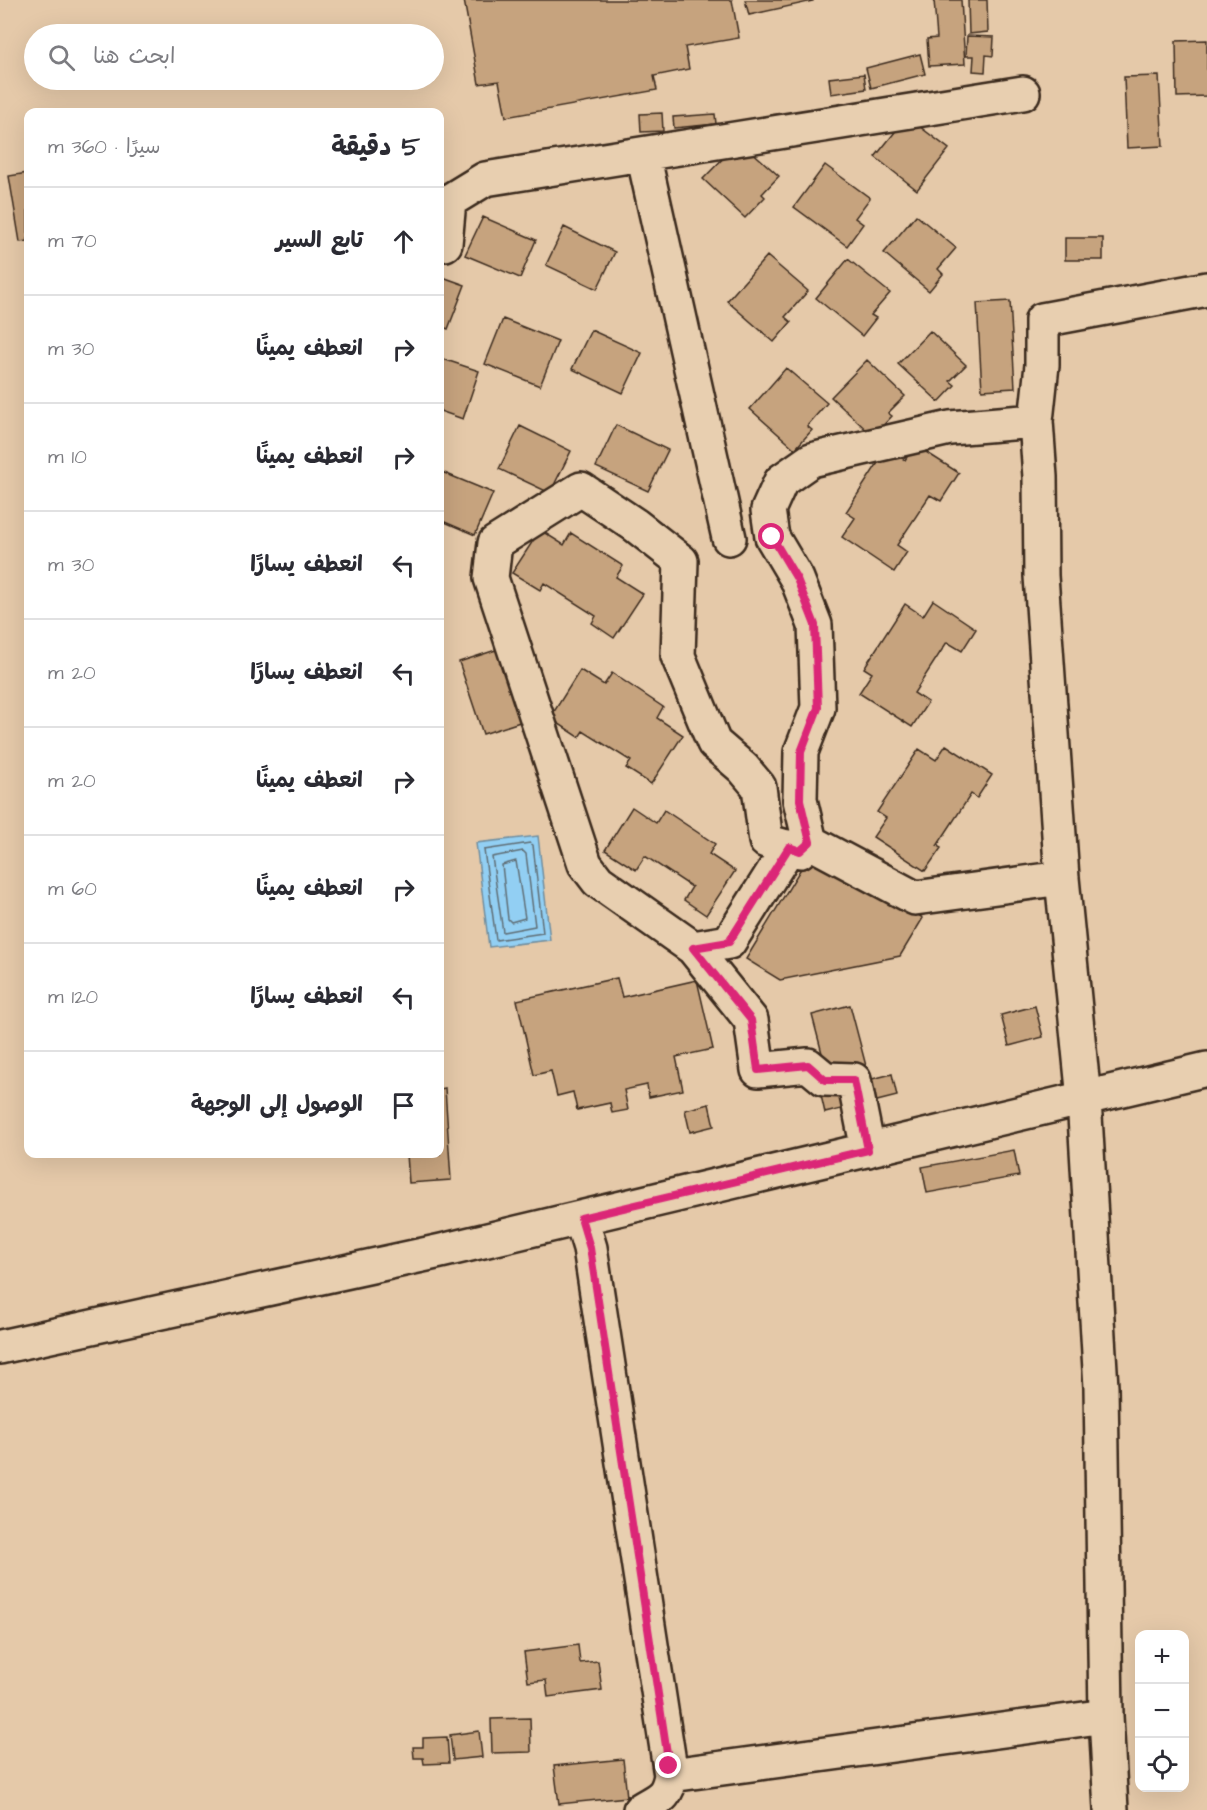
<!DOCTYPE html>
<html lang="ar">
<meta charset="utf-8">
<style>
:root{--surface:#fff;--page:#f2f2f3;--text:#2b2b33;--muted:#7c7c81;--line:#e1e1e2}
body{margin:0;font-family:"Architects Daughter","Playpen Sans Arabic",sans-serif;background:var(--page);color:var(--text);direction:rtl}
.controls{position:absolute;right:18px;bottom:18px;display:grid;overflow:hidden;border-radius:12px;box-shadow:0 6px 24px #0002}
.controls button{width:54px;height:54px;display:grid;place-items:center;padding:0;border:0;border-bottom:2px solid var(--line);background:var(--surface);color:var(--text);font:30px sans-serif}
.stop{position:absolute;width:18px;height:18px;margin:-14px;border:4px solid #db2777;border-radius:50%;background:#fff}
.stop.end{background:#db2777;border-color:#fff;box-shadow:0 2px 6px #0008}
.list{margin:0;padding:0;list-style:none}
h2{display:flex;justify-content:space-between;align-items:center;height:78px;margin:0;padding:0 24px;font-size:26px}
h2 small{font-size:20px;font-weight:400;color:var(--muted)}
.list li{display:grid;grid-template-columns:39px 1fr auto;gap:18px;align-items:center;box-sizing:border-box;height:108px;padding:0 24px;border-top:2px solid var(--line)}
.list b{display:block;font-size:22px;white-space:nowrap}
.list em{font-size:20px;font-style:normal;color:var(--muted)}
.icon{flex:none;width:33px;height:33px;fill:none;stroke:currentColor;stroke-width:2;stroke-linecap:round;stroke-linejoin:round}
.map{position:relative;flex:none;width:1207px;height:1810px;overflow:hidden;direction:ltr}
.search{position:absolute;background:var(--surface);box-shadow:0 6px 24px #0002;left:24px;top:24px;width:420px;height:66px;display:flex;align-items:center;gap:15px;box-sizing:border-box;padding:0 21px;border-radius:33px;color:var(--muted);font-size:22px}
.panel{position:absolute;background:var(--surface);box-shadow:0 6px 24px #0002;left:24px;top:108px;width:420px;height:1050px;border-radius:12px;direction:rtl}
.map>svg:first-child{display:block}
.water{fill:#92cff3;stroke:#6f8d9e;stroke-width:1.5}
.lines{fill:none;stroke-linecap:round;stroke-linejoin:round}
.shore{stroke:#5e6c73;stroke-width:1.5}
.building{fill:#c6a37e;stroke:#3b2a1e;stroke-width:1.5}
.minor-casing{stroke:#3b2a1e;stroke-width:38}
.minor{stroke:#e8cfb0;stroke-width:33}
.route{stroke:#db2777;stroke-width:8}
</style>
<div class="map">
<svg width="1207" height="1810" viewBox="0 0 1207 1810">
<rect width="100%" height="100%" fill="#e5c9a9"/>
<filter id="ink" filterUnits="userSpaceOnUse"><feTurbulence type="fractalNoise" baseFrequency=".0167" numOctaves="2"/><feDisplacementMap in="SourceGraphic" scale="12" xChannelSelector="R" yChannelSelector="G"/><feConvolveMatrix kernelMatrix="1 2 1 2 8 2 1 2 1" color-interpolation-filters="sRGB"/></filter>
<g filter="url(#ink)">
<path class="water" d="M538 836 550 940 489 947 476 843Z"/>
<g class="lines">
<path class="shore" d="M530 843 533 845 543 933 496 940 484 850Z
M523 851 526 854 535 926 503 932 492 857Z
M516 861 525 918 511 922 508 919 502 865Z"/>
</g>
<path class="building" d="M464 0H732L739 38 685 47 689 69 654 76 657 90 506 117 499 81 479 84Z
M745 0H813V1L749 15Z
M934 0H961L965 64 929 66 927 39 937 38Z
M968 0H987L988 32 969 34Z
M967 36 994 37 993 56 986 55 985 72 973 71 974 56H966Z
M1207 40V96L1177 97 1176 41Z
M920 54 925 74 871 88 866 68Z
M864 74 866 89 831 94 829 78Z
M1159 76 1163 146 1127 148 1124 77Z
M662 113 663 131 641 132 640 114Z
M715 114 716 124 674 128 673 117Z
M907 117 949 149 917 190 875 157Z
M740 141 779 176 762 194 765 197 745 218 703 179Z
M825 165 870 198 855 218 863 224 847 246 794 207Z
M28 173V241L20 242 9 176Z
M916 215 956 248 938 269 943 274 929 291 884 253Z
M483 217 536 240 520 278 465 255Z
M564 227 615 252 597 289 546 265Z
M1065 238H1103V260H1065Z
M767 256 808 291 785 317 791 322 774 342 727 301Z
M848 259 890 293 871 315 876 318 862 336 816 298Z
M440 276 465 285 448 329 440 326Z
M1010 301 1015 388 982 390 977 303Z
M503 319 558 341 540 386 485 364Z
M591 330 642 353 623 393 572 369Z
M930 331 966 365 950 381 955 385 939 402 898 364Z
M440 358 479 371 463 419 440 411Z
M867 360 905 396 888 413 892 416 873 436 831 397Z
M786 368 827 403 807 426 812 430 795 449 750 409Z
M616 425 668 450 648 491 596 467Z
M520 426 571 451 550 493 499 469Z
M915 445 959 473 941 501 930 495 897 545 907 552 894 572 842 537 855 518 846 512 887 449 905 460Z
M442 472 493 493 475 535 440 520V479Z
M540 530 564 545 571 533 623 566 616 577 643 594 614 638 592 623 596 616 544 583 540 590 512 573Z
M933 600 976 629 962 651 947 642 914 693 928 702 912 727 859 693 872 673 864 668 905 604 923 616Z
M499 649 523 721 483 734 459 662Z
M580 670 604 685 612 673 663 707 657 718 683 735 651 784 626 768 631 761 583 731 579 737 550 718Z
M946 745 992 775 977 798 971 794 937 846 941 848 925 871 873 837 886 818 877 812 919 749 936 760Z
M632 807 656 823 664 810 715 844 709 854 735 871 706 915 684 900 692 887 645 856 636 870 605 850Z
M813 857 826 860 923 918 900 956 780 980 746 959 803 865Z
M617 978 622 997 697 980 713 1049 676 1057 683 1090 649 1097 647 1085 624 1090 628 1110 612 1113 610 1103 577 1110 573 1092 557 1096 551 1071 534 1075 517 1000Z
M850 1005 866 1066 828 1076 812 1015Z
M1035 1006 1043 1037 1009 1046 1001 1015Z
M892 1074 897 1096 873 1102 868 1080Z
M845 1085 849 1107 825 1113 820 1091Z
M445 1088 451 1180 409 1183 407 1154H440V1089Z
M709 1104 714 1126 690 1132 685 1110Z
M1014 1150 1019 1176 927 1193 922 1167Z
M578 1645 580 1663 598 1661 602 1690 548 1697 546 1680 528 1682 524 1652Z
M530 1718 531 1752 492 1753 491 1719Z
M479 1731 482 1757 453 1760 450 1735Z
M447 1737 449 1763 424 1764 423 1758H414L413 1747H423V1738Z
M623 1759 627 1797 559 1804 554 1766Z"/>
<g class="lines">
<defs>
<path id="minor" d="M643 154 729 538
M445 244 449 201 485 179 1023 93
M1036 421 950 428 811 460 781 481 768 510 772 537 797 579 815 625 818 708 801 752 800 800 810 842 915 898 1062 878
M681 561 635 525 581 489 495 543 491 578 585 864 598 881 693 948 729 942 789 847
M681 561 678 656 714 743 743 768 759 787 766 841 800 851 806 845
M693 948 751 1020 758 1070 808 1065 825 1079 854 1080 868 1150
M581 1218 590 1248 671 1775C667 1799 657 1799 640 1810
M0 1347 441 1251 1207 1069
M671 1775 1106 1716
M1111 1810 1106 1716 1101 1387 1084 1099 1062 878 1041 576 1040 477 1036 421 1042 365V320L1207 289"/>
</defs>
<use href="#minor" class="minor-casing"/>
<use href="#minor" class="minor"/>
</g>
</g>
<g class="lines" filter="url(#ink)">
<path class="route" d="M669 1766 590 1248 581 1218 868 1150 854 1080H825L808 1065 758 1070 751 1020 693 948 729 942 789 847 800 851 810 842 800 800 801 752 818 708 815 625 797 579 772 537"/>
</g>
</svg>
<div class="controls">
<button>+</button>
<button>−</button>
<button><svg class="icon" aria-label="locate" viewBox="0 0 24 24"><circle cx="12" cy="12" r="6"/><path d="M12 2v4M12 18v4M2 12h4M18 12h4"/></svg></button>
</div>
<div class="stop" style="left:772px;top:537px"></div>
<div class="stop end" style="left:669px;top:1766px"></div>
<div class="search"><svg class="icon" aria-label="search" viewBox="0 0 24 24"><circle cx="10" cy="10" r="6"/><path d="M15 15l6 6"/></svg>ابحث هنا</div>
<section class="panel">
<h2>5 دقيقة<small>سيرًا · 360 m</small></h2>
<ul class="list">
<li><svg class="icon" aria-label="ahead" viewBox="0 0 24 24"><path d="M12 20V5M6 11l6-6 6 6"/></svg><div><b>تابع السير</b></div><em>70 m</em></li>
<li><svg class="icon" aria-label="right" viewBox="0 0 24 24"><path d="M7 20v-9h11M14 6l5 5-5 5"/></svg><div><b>انعطف يمينًا</b></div><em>30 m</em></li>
<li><svg class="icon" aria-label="right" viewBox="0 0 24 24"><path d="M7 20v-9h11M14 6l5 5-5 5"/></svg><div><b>انعطف يمينًا</b></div><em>10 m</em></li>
<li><svg class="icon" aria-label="left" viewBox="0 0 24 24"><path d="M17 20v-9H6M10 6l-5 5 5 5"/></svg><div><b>انعطف يسارًا</b></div><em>30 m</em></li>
<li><svg class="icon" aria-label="left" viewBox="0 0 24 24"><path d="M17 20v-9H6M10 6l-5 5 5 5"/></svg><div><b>انعطف يسارًا</b></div><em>20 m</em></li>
<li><svg class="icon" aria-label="right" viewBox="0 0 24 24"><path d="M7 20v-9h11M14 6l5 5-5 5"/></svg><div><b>انعطف يمينًا</b></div><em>20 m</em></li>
<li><svg class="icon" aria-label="right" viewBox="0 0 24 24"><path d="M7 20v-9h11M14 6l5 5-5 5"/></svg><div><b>انعطف يمينًا</b></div><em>60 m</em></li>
<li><svg class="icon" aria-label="left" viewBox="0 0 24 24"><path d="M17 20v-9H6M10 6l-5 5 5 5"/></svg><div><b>انعطف يسارًا</b></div><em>120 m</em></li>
<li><svg class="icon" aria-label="arrive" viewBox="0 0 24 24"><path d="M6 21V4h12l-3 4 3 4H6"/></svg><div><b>الوصول إلى الوجهة</b></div></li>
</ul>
</section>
</div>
